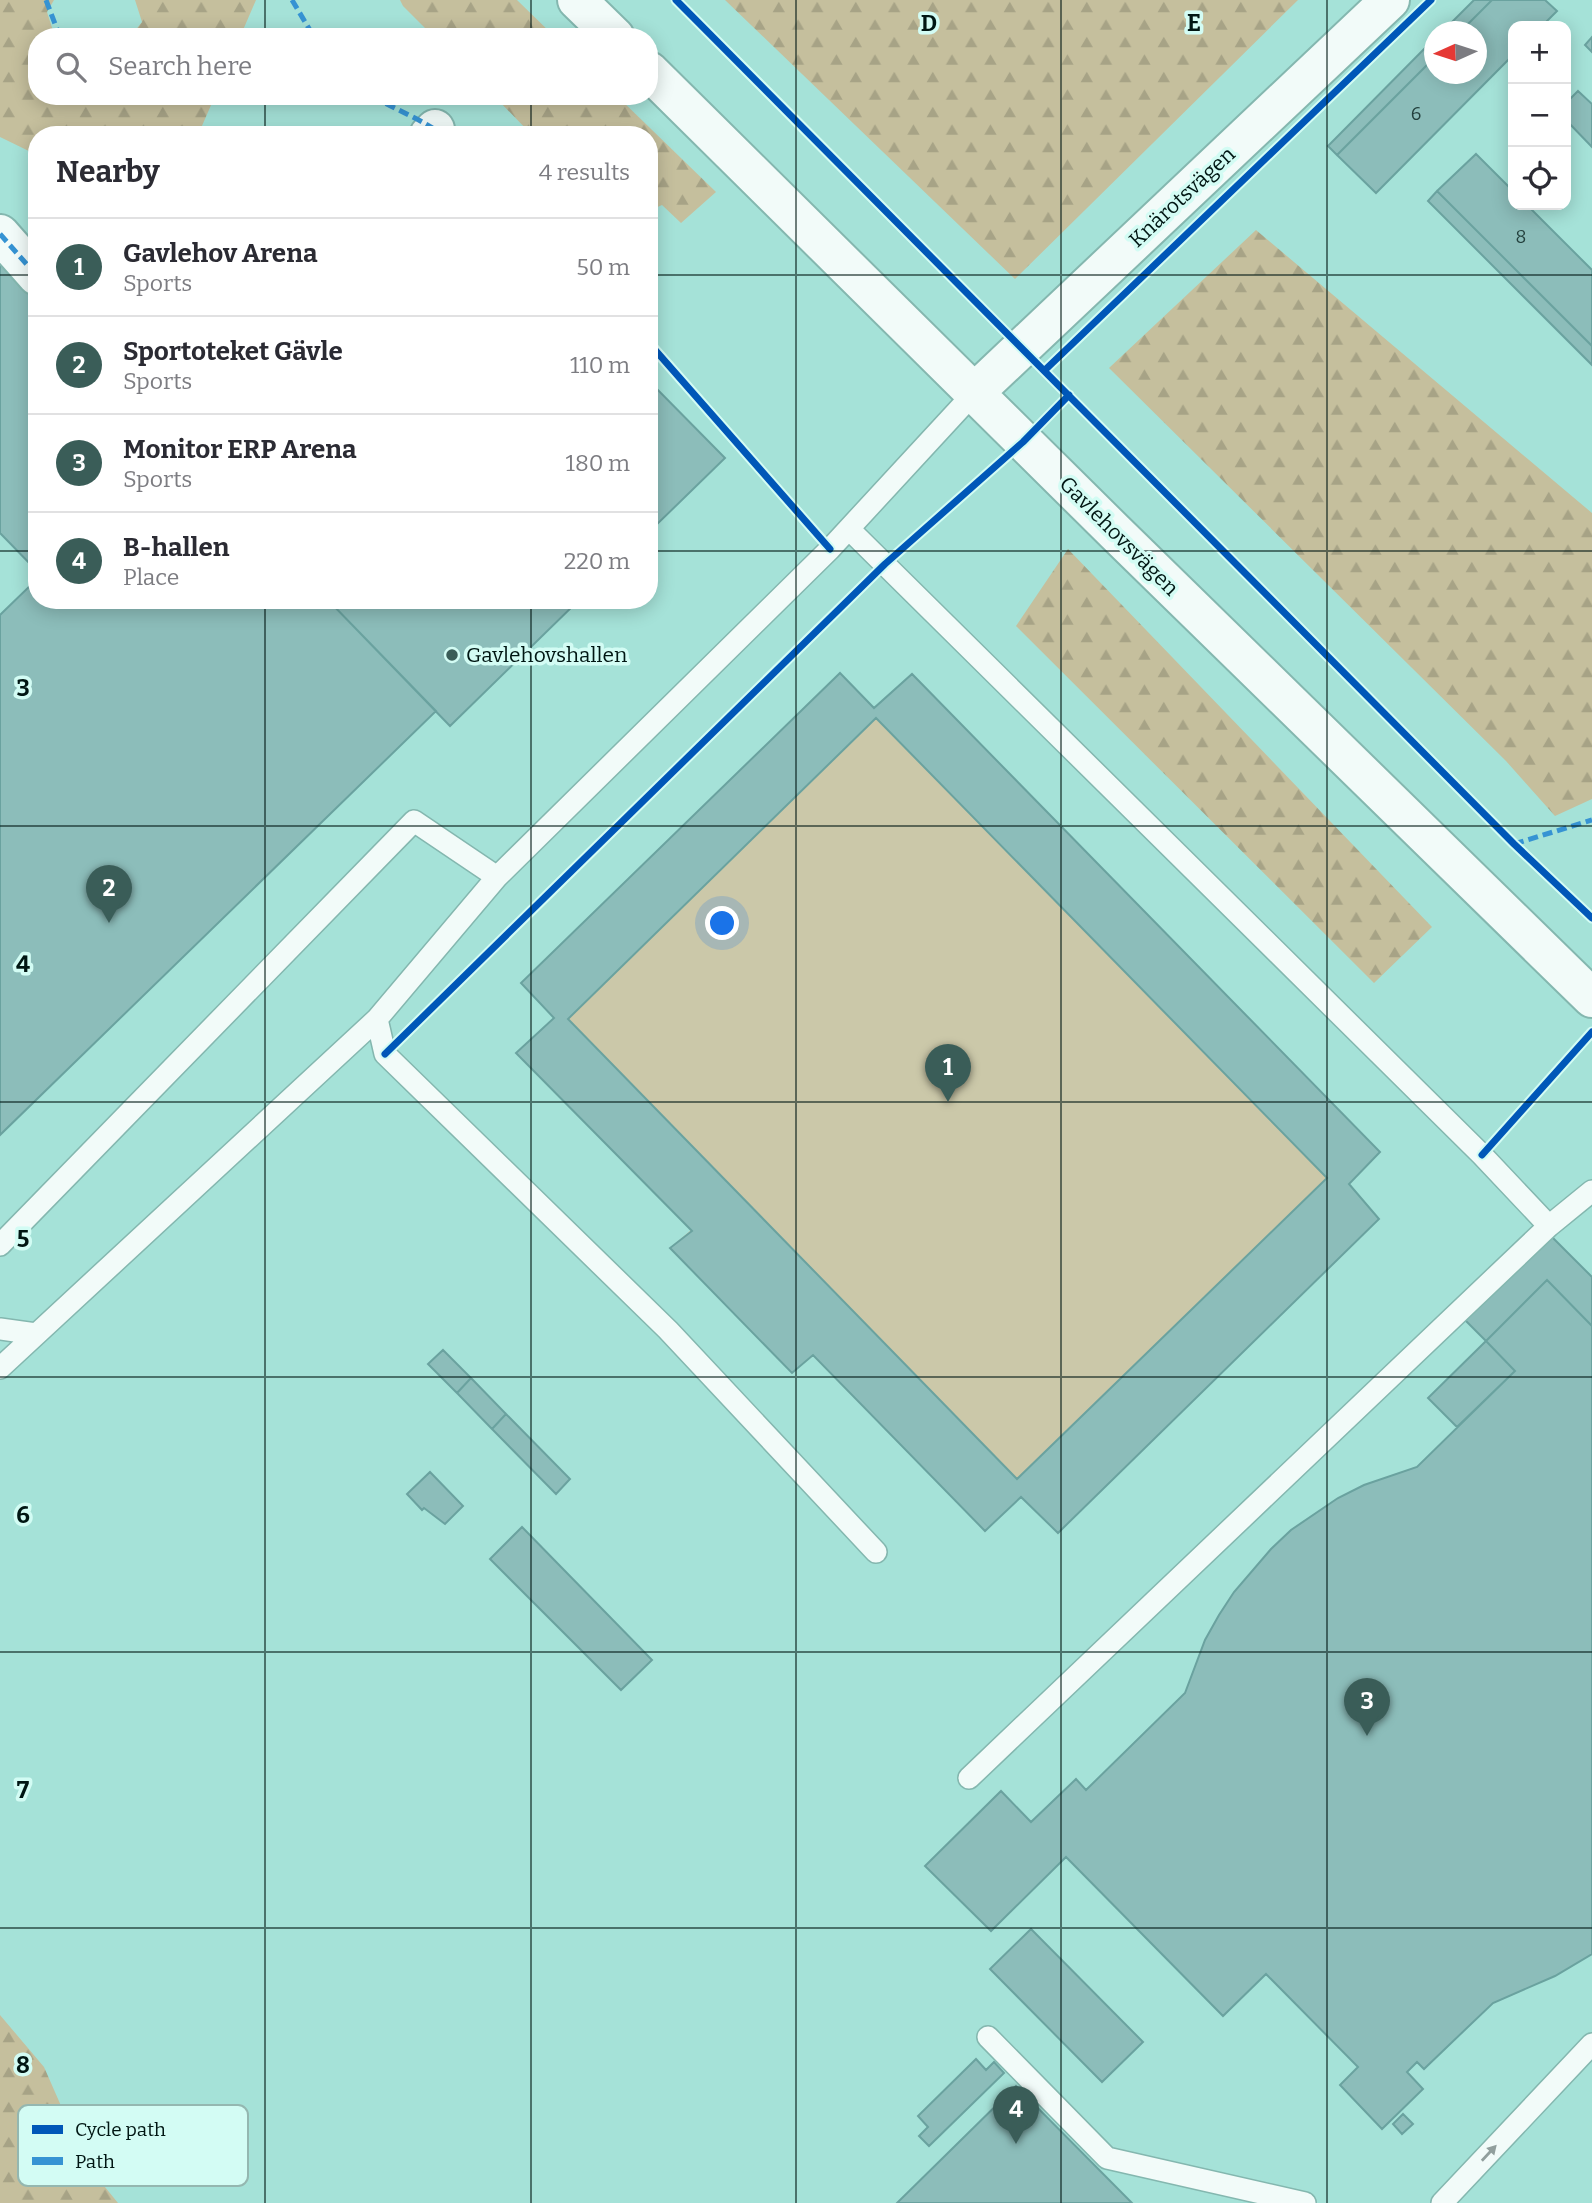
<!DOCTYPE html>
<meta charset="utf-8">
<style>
:root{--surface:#fff;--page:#f7f7f7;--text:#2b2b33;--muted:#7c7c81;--line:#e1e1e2;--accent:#3a5d58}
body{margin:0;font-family:Bitter,serif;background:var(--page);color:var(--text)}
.controls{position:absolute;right:21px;top:21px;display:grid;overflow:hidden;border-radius:14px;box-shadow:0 4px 18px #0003}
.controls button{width:63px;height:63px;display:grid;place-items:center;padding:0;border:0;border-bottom:2px solid var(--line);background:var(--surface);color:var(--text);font:35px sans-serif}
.compass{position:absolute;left:1424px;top:21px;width:63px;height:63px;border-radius:50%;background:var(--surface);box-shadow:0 4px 18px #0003;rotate:267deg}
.you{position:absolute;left:723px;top:924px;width:24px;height:24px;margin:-18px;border:5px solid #fff;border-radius:50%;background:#1a73e8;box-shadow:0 0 0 10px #1a73e833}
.badge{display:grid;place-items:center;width:46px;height:46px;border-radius:50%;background:var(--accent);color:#fff;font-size:23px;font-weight:700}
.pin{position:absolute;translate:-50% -58px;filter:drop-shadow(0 2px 4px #0008)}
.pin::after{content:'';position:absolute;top:37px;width:24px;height:21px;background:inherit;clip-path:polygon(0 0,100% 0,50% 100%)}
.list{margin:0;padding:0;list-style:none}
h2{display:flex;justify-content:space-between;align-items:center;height:91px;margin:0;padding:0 28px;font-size:30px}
h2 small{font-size:23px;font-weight:400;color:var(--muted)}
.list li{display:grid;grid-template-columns:46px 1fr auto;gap:21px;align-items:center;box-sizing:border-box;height:98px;padding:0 28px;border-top:2px solid var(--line)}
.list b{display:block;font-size:26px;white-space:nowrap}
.list p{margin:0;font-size:23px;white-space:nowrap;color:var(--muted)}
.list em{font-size:23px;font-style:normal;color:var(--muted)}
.icon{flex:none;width:38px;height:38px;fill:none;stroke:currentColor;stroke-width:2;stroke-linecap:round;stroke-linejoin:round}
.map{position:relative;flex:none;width:1592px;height:2203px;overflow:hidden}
.search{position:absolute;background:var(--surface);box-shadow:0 4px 18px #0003;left:28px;top:28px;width:630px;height:77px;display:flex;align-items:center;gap:18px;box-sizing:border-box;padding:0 24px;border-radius:28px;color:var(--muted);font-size:26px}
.panel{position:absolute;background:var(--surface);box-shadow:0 4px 18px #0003;left:28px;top:126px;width:630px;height:483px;border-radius:28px}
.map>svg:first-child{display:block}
.forest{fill:url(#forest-firs)}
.pitch{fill:#cbc8a9}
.building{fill:#8cbdba;stroke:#6aa29f;stroke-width:2;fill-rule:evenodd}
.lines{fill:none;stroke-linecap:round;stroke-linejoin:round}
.lane-casing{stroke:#84b7af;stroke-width:24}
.street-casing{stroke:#84b7af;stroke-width:42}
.lane{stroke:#f2fbf9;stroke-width:21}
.street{stroke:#f2fbf9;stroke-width:38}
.quiet{stroke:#3693d3;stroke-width:5;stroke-dasharray:10 5;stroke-linecap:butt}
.cycleway-casing{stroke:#d3fcf4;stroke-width:11}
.cycleway{stroke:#0057b8;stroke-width:7}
.oneway{fill:#919f9d}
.grid{fill:none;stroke:#001613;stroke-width:2;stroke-opacity:0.55}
.poi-dot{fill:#3a5d58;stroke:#d3fcf4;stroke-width:2.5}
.labels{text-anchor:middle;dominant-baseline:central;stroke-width:7;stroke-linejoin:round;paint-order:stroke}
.number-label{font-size:18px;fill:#23403d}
.street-label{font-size:21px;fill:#001613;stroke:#d3fcf4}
.poi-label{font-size:21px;fill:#001613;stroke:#d3fcf4;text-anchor:start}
.key{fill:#d3fcf4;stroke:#94b7b0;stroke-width:2}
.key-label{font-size:19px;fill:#001613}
.grid-label{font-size:23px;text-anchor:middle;font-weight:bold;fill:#001613;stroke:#d3fcf4;stroke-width:7;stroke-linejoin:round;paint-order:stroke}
</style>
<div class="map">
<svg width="1592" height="2203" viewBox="0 0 1592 2203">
<defs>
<pattern id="forest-firs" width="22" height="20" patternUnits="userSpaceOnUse" patternTransform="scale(1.75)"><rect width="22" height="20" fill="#c5bf9d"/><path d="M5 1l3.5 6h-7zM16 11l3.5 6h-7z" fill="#a7a386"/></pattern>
</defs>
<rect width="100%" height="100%" fill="#a5e2d8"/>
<path class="forest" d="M0 0H54L47 12 55 37H37V96H215L198 135H37V155L0 137Z
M135 0H256L240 37H130L142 22Z
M400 0H517L555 37H434L403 6Z
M725 0H1298L1015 279Z
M494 96H617L716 192 681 223 662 205 649 211V135H532Z
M1256 230 1592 513V799L1555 816 1506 761 1109 368Z
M1068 549 1432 927 1374 983 1016 626Z
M0 2015 44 2067 87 2165 118 2203H0Z"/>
<path class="pitch" d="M840 673 874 708 912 674 1380 1152 1349 1184 1379 1219 1058 1533 1021 1497 985 1531 813 1356 792 1373 670 1248 691 1230 516 1053 554 1018 521 983Z"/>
<path class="building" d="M1474 0H1492L1460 32H1442Z
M1492 0H1545L1557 11 1542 26H1513V55L1376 193 1337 155 1434 58V74H1476V32H1460Z
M1592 37V52L1585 45Z
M1434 39V58L1337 155 1328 146Z
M1578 91 1592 104V147L1566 120V103Z
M1476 154 1513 191V205H1527L1592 270V346L1437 191Z
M1437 191 1592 346V365L1428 201Z
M0 263 37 301V571L0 533Z
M649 381 725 458 649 532Z
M37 579V600H328L436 711 0 1135V615Z
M328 600H579L450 726Z
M840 673 874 708 912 674 1380 1152 1349 1184 1379 1219 1058 1533 1021 1497 985 1531 813 1355 792 1373 670 1248 692 1231 516 1053 554 1018 521 983ZM876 718 1327 1178 1017 1479 568 1019Z
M1548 1233 1592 1277V1326L1547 1280 1486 1341 1462 1317Z
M1547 1280 1592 1326V1954L1555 1976 1493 2003 1424 2069 1417 2062 1407 2072 1423 2089 1382 2129 1340 2085 1358 2067 1266 1974 1223 2016 1066 1857 991 1931 925 1866 1001 1791 1031 1822 1076 1779 1086 1790 1185 1693 1205 1640 1219 1615 1234 1592 1271 1549 1291 1530 1338 1498 1364 1485 1417 1467 1515 1371 1486 1341Z
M1486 1341 1515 1371 1457 1427 1428 1398Z
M443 1350 471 1378 457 1393 428 1364Z
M471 1378 506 1414 492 1429 457 1393Z
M506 1414 570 1479 556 1494 492 1429Z
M430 1472 463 1506 445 1524 424 1508 422 1510 407 1494Z
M522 1527 652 1660 621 1690 490 1559Z
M1031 1929 1143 2042 1102 2082 990 1969Z
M976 2059 986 2070 994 2062 1004 2073 929 2146 919 2136 928 2127 918 2116Z
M1016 2086 1132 2203H897Z
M1403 2114 1413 2124 1402 2134 1393 2124Z"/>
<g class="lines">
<defs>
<path id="lane" d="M849 529 1482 1155 1549 1226
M377 1019 385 1054 668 1330 876 1552
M0 1245 414 821 497 877
M0 1329 36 1334
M0 1368 377 1019 497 877 830 549 974 393
M969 1778 1549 1226 1592 1191
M988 2037 1107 2158 1305 2203
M1442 2203 1592 2044"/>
<path id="street" d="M577 0 615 37
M649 71 1115 532 1592 998
M429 135 435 129
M0 234 37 276
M974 393 1390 0"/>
</defs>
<use href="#lane" class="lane-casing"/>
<use href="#street" class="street-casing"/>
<use href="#lane" class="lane"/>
<use href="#street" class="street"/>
<path class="quiet" d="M46 0 60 37
M292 0 314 37
M373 96C393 109 426 121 442 135
M0 234 37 276
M1514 844 1592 820"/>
<defs>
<path id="cycleway" d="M676 0 1514 844 1592 918
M649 343 830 549
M1045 370 1431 0
M385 1054 885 564 1023 442 1069 395
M1482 1155 1592 1032"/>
</defs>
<use href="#cycleway" class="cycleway-casing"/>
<use href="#cycleway" class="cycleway"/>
</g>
<defs><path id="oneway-solid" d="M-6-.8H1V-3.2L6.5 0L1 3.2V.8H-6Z" transform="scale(1.75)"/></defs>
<use class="oneway" href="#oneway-solid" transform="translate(1489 2153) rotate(-47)"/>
<path class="grid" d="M265 0V37M531 0V37M796 0V2203M1061 0V2203M1327 0V2203M265 96V135M531 96V135M0 275H37M649 275H1592M0 551H37M649 551H1592M265 600V2203M531 600V2203M0 826H1592M0 1102H1592M0 1377H1592M0 1652H1592M0 1928H1592"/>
<circle class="poi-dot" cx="452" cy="655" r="7"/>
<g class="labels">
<g class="number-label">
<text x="1416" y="114">6</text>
<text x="1521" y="237">8</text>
</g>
<g class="street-label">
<text transform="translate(1182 197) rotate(-43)">Knärotsvägen</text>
<text transform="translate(1119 536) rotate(45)">Gavlehovsvägen</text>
</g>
<g class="poi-label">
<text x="466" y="655">Gavlehovshallen</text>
</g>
</g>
<rect x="18" y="2105" width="230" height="81" rx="10" class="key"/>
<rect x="32" y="2125" width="31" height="9" fill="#0057b8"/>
<rect x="32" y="2157" width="31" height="8" fill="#3693d3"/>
<g class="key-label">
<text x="75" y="2136">Cycle path</text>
<text x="75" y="2168">Path</text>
</g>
<g class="grid-label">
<text x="929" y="31">D</text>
<text x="1194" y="31">E</text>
<text x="23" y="696">3</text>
<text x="23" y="972">4</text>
<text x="23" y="1247">5</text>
<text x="23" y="1523">6</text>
<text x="23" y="1798">7</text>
<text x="23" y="2073">8</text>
</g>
</svg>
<div class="controls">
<button>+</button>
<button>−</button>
<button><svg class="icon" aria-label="locate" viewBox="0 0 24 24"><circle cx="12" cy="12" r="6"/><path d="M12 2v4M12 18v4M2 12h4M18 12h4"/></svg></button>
</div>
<svg class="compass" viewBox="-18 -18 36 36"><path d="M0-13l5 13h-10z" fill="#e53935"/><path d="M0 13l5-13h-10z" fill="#7c7c81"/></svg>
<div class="you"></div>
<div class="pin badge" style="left:948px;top:1102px">1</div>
<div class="pin badge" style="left:109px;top:923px">2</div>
<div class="pin badge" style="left:1367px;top:1736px">3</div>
<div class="pin badge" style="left:1016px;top:2144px">4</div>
<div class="search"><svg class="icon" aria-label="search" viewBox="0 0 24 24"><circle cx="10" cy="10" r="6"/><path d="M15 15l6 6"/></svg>Search here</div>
<section class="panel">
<h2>Nearby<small>4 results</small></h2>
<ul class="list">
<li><span class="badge">1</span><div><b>Gavlehov Arena</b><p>Sports</p></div><em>50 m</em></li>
<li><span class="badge">2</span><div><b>Sportoteket Gävle</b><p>Sports</p></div><em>110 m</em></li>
<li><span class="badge">3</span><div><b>Monitor ERP Arena</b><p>Sports</p></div><em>180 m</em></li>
<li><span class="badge">4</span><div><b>B-hallen</b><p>Place</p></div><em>220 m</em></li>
</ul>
</section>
</div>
